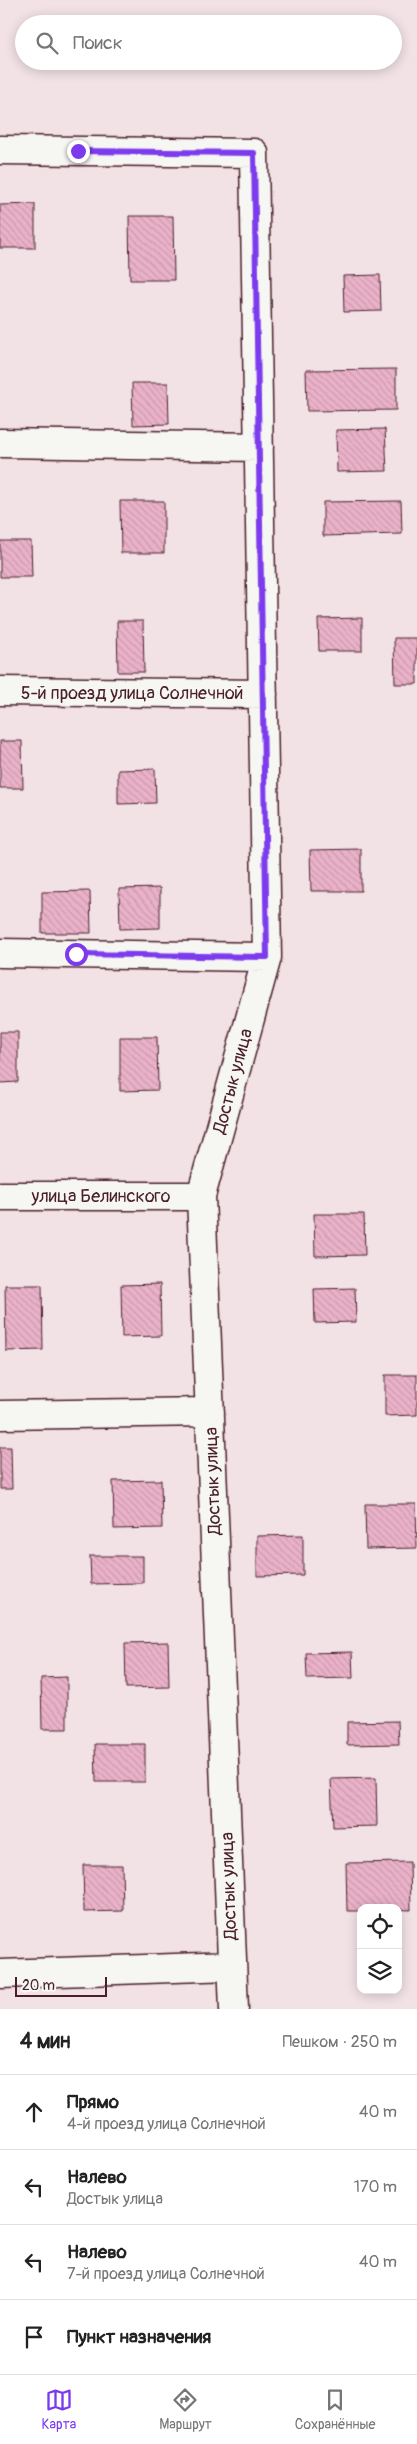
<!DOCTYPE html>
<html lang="ru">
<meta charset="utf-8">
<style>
:root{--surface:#fff;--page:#f6f6f6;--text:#222;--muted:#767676;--line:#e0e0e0;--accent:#7c3aed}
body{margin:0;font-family:Pangolin,sans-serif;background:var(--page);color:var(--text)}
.controls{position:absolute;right:15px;bottom:15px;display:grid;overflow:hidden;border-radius:10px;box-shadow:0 2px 12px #0003}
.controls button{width:45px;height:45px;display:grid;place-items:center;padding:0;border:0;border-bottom:1px solid var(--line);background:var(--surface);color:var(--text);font:25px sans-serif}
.scale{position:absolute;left:15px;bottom:12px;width:92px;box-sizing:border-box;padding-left:5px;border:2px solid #4a1f2b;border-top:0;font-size:14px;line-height:18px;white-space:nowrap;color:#4a1f2b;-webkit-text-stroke:4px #f6f6f2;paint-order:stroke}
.stop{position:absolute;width:15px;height:15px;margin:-11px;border:4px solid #7c3aed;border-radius:50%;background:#fff}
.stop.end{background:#7c3aed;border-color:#fff;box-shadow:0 1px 5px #0008}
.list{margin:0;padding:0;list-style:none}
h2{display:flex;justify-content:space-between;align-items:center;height:65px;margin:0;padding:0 20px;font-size:21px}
h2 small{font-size:16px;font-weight:400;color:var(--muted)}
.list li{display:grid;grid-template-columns:32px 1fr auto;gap:15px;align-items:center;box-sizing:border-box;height:75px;padding:0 20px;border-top:1px solid var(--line)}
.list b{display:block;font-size:19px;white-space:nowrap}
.list p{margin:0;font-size:16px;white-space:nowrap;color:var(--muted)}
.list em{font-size:16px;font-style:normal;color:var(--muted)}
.icon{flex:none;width:28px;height:28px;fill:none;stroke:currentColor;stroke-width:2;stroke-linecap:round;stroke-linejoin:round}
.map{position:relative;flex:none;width:417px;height:2009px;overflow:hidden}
.search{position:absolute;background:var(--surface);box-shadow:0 2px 12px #0003;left:15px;right:15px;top:15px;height:55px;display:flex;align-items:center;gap:12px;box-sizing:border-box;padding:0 18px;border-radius:28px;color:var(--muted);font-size:19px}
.sheet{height:365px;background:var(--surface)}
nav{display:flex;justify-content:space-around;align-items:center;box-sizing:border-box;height:70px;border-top:1px solid var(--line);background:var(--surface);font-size:14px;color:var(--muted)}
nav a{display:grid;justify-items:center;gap:2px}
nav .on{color:var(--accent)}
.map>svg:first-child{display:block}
.building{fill:url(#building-back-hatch);stroke:#4a1f2b}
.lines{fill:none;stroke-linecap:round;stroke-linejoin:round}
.minor-casing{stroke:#4a1f2b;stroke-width:31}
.minor{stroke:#f6f6f2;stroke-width:28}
.route{stroke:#7c3aed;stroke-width:6}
.labels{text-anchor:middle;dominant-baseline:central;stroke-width:4;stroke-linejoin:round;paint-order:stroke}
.street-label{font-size:18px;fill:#4a1f2b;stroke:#f6f6f2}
</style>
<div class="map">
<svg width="417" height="2009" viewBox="0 0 417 2009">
<defs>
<pattern id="building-back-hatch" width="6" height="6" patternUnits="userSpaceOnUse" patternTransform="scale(1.25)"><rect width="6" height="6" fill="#eab2c9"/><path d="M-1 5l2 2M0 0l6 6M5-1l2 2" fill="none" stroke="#ca99ad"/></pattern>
</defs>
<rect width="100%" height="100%" fill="#f2e2e6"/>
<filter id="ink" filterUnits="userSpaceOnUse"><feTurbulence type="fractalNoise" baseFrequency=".02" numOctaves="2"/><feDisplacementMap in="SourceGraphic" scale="10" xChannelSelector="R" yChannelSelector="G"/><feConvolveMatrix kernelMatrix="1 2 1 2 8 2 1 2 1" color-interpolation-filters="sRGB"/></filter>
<g filter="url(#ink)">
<path class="building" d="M35 204V248H0V205Z
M129 216H173L174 280H130Z
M380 275 381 311 344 312 343 276Z
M396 369V410L307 411 306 370Z
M132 383H168L169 424 133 425Z
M385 429 387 471 337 472 336 430Z
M120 501H164V553H121Z
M401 501 402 534 323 536V502Z
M0 541H31L32 577H0Z
M362 618V651H319L318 619Z
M117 621H143L144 672H118Z
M394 638H417V684H395Z
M0 741H22L23 788H0Z
M155 769 156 803 118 804V770Z
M361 849V891H311L310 850Z
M160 888V928L120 929 119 889Z
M90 891 91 933H42V892Z
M0 1032H18V1082L0 1083Z
M120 1037H157L158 1090 120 1091Z
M314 1214H364L365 1255 315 1256Z
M160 1284 161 1336 122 1337 121 1285Z
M5 1285H42L43 1350 6 1351Z
M355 1288 356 1322 315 1323 314 1289Z
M385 1375H417V1415L385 1416Z
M0 1447H11L12 1489H0Z
M161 1480 162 1528 114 1529 113 1481Z
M365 1504H416L417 1548 366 1549Z
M303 1535V1575L257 1576V1536Z
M90 1556H143V1583L91 1584Z
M168 1642 169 1687 126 1688 125 1643Z
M352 1652 353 1678 307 1679 306 1653Z
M67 1677V1729H42L41 1678Z
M398 1721 399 1744 347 1745V1722Z
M95 1744H145V1782H96Z
M376 1778 377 1826 333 1827 331 1779Z
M410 1862 411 1910 361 1908V1911H347L346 1863Z
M83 1865H122L123 1911 84 1912Z"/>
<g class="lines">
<defs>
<path id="minor" d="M0 150 254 153 267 957 201 1196 234 2009
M0 443 259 447
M0 691 263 694
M0 953 267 957
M0 1196H201
M0 1415 210 1412
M0 1974 232 1966"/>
</defs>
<use href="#minor" class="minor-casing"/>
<use href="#minor" class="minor"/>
</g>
</g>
<g class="lines" filter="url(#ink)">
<path class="route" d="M76 954 267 957 254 153 78 151"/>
</g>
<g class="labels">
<g class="street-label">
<text x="132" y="693">5-й проезд улица Солнечной</text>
<text transform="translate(233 1081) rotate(-75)">Достык улица</text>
<text x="101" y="1196">улица Белинского</text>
<text transform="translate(213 1481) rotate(-92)">Достык улица</text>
<text transform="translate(229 1886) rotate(-92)">Достык улица</text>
</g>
</g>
</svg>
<div class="controls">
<button><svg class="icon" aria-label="locate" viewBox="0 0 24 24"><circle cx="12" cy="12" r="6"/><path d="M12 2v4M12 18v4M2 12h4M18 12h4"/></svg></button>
<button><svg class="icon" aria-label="layers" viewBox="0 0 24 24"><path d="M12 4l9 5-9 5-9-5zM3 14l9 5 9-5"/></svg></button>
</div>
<div class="scale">20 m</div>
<div class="stop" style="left:76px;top:954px"></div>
<div class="stop end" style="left:78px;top:151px"></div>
<div class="search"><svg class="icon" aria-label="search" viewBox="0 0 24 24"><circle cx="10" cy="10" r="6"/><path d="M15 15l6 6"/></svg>Поиск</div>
</div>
<section class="sheet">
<h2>4 мин<small>Пешком · 250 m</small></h2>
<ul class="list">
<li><svg class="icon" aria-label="ahead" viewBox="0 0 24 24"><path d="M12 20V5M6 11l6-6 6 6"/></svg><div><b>Прямо</b><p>4-й проезд улица Солнечной</p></div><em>40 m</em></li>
<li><svg class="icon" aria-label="left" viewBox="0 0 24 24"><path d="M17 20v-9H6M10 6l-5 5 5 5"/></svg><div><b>Налево</b><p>Достык улица</p></div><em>170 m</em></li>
<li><svg class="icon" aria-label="left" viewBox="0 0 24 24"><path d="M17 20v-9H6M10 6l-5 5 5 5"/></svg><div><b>Налево</b><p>7-й проезд улица Солнечной</p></div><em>40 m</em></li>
<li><svg class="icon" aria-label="arrive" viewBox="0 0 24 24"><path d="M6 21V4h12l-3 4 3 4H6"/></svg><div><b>Пункт назначения</b></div></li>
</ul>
</section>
<nav>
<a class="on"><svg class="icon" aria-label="map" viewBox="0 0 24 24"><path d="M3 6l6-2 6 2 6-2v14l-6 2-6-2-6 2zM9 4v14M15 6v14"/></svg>Карта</a>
<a><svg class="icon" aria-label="directions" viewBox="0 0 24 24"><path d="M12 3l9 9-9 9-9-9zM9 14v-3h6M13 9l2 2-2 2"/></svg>Маршрут</a>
<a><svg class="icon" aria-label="saved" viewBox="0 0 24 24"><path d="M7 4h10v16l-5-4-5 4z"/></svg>Сохранённые</a>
</nav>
